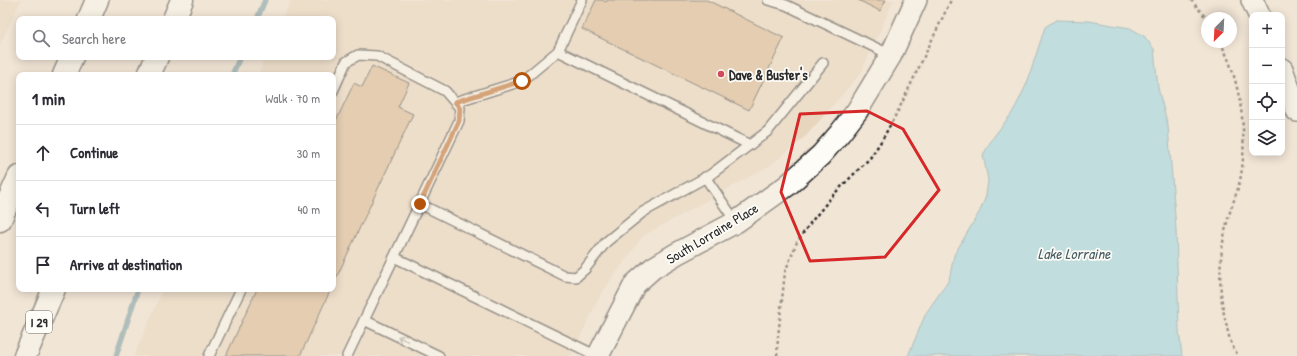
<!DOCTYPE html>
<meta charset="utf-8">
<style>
:root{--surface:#fff;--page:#f2f2f3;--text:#2b2b33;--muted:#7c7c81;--line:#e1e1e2}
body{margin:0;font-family:"Patrick Hand",sans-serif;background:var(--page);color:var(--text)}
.controls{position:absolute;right:12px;top:12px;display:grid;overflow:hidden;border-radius:8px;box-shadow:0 2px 10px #0003}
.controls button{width:36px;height:36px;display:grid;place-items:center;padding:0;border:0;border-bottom:1px solid var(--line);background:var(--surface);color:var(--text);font:20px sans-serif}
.compass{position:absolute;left:1201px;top:12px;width:36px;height:36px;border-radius:50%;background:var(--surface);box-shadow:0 2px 10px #0003;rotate:204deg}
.stop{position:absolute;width:12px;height:12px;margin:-9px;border:3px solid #b45309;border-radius:50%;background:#fff}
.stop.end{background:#b45309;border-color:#fff;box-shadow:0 1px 4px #0008}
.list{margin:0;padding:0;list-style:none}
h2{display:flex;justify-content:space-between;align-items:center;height:52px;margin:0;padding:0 16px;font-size:17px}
h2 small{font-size:13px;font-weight:400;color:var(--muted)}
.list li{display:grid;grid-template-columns:26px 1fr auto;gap:12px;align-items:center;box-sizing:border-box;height:56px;padding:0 16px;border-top:1px solid var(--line)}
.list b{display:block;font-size:15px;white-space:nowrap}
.list em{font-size:13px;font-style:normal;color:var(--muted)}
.icon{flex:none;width:22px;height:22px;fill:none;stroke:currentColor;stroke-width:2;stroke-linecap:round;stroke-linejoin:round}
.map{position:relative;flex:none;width:1297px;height:356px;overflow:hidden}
.search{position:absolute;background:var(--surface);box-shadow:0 2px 10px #0003;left:16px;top:16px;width:320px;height:44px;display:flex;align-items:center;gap:10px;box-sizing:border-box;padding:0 14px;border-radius:8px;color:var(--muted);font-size:15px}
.panel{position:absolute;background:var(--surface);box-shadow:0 2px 10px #0003;left:16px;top:72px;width:320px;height:220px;border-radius:8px}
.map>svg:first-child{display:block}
.built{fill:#e8d5bd}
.water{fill:#88d2e8;stroke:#638f9c}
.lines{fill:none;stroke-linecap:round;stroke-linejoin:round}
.stream{stroke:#638f9c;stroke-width:5.5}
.building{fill:#d4b086;stroke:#2b2b2b}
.service-casing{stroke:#2b2b2b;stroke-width:12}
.tertiary-casing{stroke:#2b2b2b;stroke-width:24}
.motorway-casing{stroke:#2b2b2b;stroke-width:25}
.path{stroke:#2b2b2b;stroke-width:2.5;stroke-dasharray:3 3;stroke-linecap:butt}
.service{stroke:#fdfcf7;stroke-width:9}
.tertiary{stroke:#fdfcf7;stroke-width:21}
.motorway{stroke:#fdfcf7;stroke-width:22}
.oneway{stroke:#9e9e9b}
.route{stroke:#b45309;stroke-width:5}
.marked{fill:none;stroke:#d62828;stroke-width:3;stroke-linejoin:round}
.poi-dot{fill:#d1495b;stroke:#fdfcf7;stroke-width:1.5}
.labels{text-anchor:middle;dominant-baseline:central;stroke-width:3.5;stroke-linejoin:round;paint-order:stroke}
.shield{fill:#fdfcf7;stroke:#6a6a68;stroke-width:1}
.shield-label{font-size:13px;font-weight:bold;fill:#2b2b2b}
.poi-label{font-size:14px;font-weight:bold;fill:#2b2b2b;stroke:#fdfcf7;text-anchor:start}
.street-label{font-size:14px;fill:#2b2b2b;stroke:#fdfcf7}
.water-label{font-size:15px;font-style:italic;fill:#475d64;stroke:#fdfcf7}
</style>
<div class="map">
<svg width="1297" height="356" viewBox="0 0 1297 356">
<rect width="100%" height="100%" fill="#f1e5d5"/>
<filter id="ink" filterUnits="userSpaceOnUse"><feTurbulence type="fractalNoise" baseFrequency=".025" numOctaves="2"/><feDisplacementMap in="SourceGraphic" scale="8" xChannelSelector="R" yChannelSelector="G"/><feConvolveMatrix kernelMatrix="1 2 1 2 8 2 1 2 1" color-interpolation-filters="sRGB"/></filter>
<g filter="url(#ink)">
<path class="built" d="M0 0H21L0 45Z
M291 0H894L861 73 807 135 771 165 643 236 601 294 571 356H134L163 289H333V75H258L265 57H333V19H282Z"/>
<path class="water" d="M1056 20 1089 21 1130 28 1144 36 1154 49 1158 88 1168 126 1176 229 1179 330 1182 356H908L926 313 949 280 954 255 980 211 986 196 988 180 983 155 992 139 1012 113 1020 98 1027 83 1045 27Z"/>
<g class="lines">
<path class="stream" d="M257 19 265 0
M232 75 240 57
M116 356 138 289"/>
</g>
<path class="building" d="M596 0H602L606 2 607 0H707L784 38 749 110 582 29Z
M858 0H886L880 11Z
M372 66 409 83 398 107 413 114 333 285V127L354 83 362 87Z
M257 289H331L300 356H226Z"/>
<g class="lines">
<defs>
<path id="service" d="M582 0 558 51 750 145
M768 0 786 5 891 55
M333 91 346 62 358 55 377 56 445 91 460 108 459 121 347 356
M455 102 522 81 558 51
M705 177 736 222
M420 204 565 276 576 277 585 269 606 242 643 212 710 175 768 131 823 63
M394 257 597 356
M364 320 439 356
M209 356 241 289"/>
<path id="tertiary" d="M1252 0 1259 15
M1282 69 1297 111
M598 356 635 284 653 268 676 254 736 222 788 185 821 155 840 133 857 111 891 55 916 0"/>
<path id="motorway" d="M89 19 97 0
M174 19 182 0
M64 75 72 57
M149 75 157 57
M0 220 19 177
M25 356 54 289"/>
</defs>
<use href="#service" class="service-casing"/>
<use href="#tertiary" class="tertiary-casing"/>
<use href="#motorway" class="motorway-casing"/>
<path class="path" d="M1191 0 1207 19
M1220 42C1240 77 1248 135 1241 175 1239 188 1233 202 1229 215 1219 251 1217 287 1226 323 1229 336 1230 346 1239 356
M777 356 778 337 785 272 797 242 811 222 834 194 870 158 882 140 899 109 951 0"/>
<use href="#service" class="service"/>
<use href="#tertiary" class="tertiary"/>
<use href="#motorway" class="motorway"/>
</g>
<defs><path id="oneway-shaft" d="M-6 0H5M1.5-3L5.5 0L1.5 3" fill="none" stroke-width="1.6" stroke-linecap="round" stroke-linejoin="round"/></defs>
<use class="oneway" href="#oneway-shaft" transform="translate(403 339) rotate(-154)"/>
</g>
<g class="lines" filter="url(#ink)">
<path class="route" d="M420 204 459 121 460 108 455 102 522 81"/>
</g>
<path d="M0 0H1297V356H0ZM867 111 903 129 939 190 885 257 810 261 781 192 800 114Z" fill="#f1e5d5" fill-opacity=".55" fill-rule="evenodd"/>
<path class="marked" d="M867 111 903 129 939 190 885 257 810 261 781 192 800 114Z"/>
<circle class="poi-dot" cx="721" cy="74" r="4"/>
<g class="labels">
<rect class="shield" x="26" y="311" width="26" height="22" rx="3"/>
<g class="shield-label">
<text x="39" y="322">I 29</text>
</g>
<g class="poi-label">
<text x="729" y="74">Dave &amp; Buster's</text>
</g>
<g class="street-label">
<text transform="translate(712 233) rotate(-31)">South Lorraine Place</text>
</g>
<g class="water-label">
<text x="1074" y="253">Lake Lorraine</text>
</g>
</g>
</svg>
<div class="controls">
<button>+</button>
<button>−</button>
<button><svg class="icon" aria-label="locate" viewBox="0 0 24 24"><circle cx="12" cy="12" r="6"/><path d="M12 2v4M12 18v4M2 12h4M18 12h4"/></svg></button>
<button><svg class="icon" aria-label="layers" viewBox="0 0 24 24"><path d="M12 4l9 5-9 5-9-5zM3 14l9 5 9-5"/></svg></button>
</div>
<svg class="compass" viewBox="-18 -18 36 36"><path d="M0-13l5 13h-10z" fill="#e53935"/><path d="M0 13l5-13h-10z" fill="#7c7c81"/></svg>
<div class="stop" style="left:522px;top:81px"></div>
<div class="stop end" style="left:420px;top:204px"></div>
<div class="search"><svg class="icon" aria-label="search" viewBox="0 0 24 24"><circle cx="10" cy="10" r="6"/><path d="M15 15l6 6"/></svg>Search here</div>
<section class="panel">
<h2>1 min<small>Walk · 70 m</small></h2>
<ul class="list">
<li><svg class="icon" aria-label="ahead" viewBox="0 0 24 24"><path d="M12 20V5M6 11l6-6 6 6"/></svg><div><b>Continue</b></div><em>30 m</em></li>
<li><svg class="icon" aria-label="left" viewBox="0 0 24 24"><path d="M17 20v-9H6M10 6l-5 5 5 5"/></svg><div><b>Turn left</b></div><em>40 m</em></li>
<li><svg class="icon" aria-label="arrive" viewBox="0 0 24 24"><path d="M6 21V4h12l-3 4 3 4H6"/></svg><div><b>Arrive at destination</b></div></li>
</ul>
</section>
</div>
